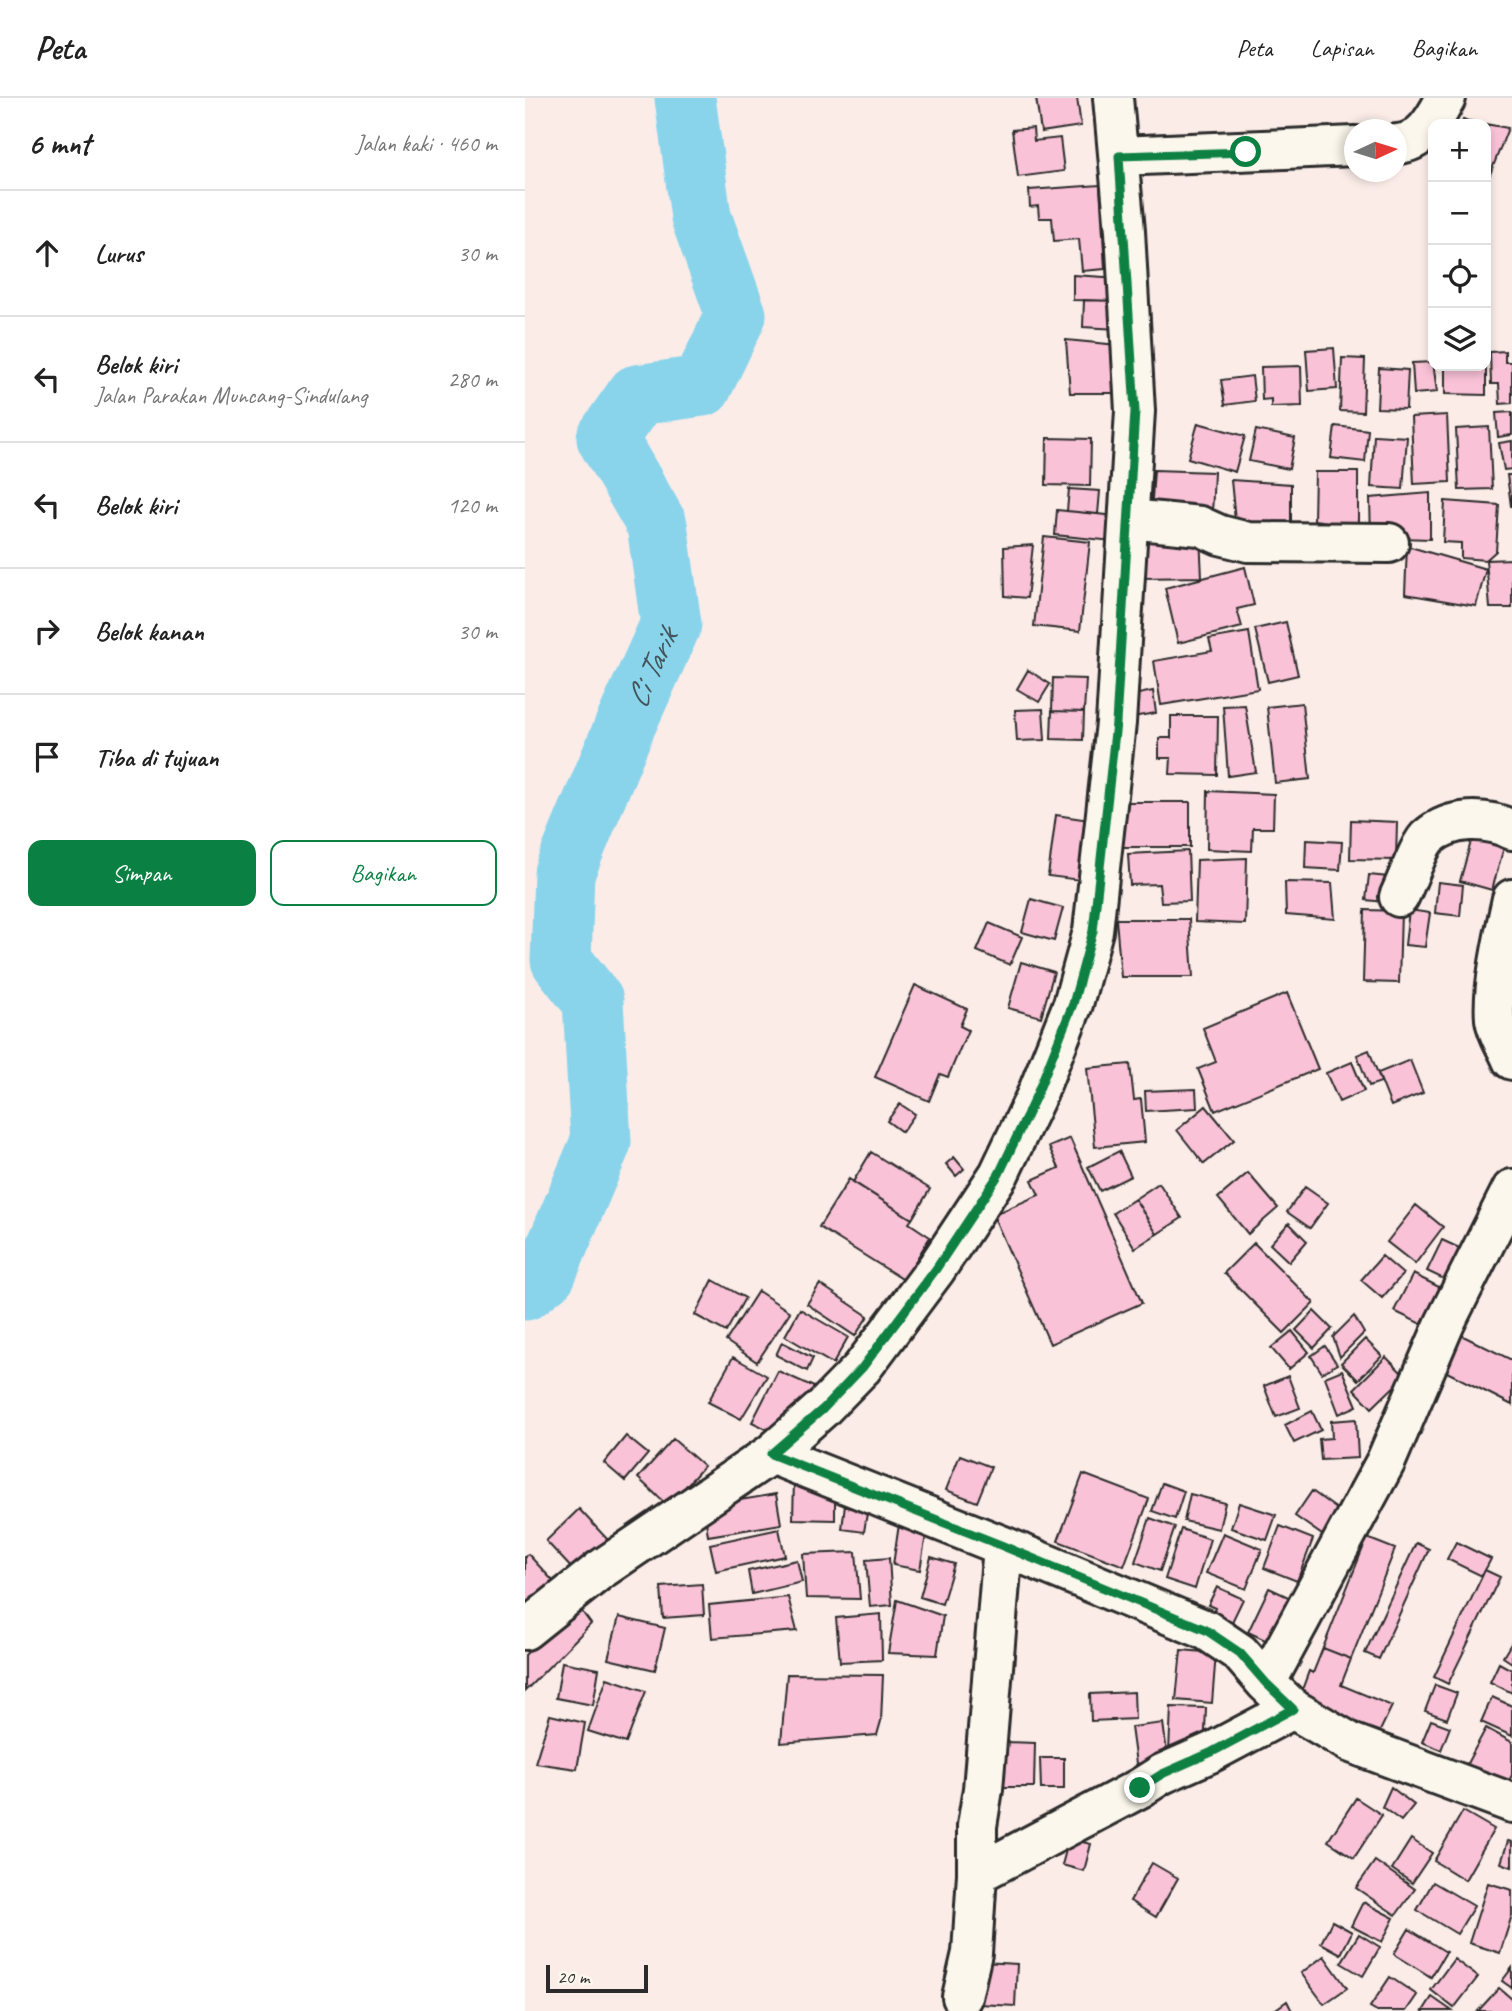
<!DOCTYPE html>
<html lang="id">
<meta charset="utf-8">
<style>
:root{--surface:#fff;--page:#f6f6f6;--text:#222;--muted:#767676;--line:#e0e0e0;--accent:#0b8043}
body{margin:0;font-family:Caveat,sans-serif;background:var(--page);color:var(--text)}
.controls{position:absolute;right:21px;top:21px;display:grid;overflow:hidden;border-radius:14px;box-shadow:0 4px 10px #0003}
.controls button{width:63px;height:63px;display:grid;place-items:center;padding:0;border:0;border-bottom:2px solid var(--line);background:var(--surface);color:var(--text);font:35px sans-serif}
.compass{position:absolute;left:819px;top:21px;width:63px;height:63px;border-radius:50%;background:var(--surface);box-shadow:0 4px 10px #0003;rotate:86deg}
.scale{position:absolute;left:21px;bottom:18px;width:102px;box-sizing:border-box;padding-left:7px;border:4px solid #2b2b2b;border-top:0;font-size:19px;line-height:24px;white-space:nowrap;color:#2b2b2b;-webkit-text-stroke:5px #fbf7ec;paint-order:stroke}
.stop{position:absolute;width:21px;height:21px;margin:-16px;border:5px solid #0b8043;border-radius:50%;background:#fff}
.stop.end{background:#0b8043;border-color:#fff;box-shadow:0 2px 7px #0008}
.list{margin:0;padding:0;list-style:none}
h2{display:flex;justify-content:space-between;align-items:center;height:91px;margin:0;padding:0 28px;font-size:30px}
h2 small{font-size:23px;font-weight:400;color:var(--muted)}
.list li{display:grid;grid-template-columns:46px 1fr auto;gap:21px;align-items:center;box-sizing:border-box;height:126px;padding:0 28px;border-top:2px solid var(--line)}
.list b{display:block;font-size:26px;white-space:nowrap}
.list p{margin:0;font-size:23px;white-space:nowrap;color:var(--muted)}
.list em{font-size:23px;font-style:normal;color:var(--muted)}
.actions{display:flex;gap:14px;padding:21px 28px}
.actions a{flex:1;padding:16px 0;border:2px solid var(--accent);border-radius:14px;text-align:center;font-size:24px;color:var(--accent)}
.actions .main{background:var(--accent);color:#fff}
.icon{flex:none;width:38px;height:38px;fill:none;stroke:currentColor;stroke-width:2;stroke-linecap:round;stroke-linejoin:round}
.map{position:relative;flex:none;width:987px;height:1913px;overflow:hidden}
header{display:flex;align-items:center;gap:42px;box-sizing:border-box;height:98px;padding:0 35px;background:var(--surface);border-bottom:2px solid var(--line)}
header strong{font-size:33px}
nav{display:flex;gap:38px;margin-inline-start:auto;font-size:24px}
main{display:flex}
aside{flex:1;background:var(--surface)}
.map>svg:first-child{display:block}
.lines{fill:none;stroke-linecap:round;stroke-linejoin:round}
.river{stroke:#8ad4eb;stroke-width:61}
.building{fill:#fac2d7;stroke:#2b2b2b;stroke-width:2}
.minor-casing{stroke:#2b2b2b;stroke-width:44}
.minor{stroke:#fbf7ec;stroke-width:38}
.route{stroke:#0b8043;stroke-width:9}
.labels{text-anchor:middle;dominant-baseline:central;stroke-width:6;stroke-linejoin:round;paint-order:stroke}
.water-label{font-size:32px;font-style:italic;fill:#43555b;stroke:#fbf7ec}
</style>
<header>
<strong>Peta</strong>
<nav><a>Peta</a><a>Lapisan</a><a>Bagikan</a></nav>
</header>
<main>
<aside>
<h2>6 mnt<small>Jalan kaki · 460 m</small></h2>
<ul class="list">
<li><svg class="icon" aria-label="ahead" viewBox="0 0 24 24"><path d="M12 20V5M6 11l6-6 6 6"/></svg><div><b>Lurus</b></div><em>30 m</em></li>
<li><svg class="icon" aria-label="left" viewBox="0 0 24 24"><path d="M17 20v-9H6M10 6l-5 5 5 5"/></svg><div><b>Belok kiri</b><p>Jalan Parakan Muncang-Sindulang</p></div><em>280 m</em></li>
<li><svg class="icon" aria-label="left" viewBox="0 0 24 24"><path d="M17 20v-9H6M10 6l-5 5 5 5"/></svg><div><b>Belok kiri</b></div><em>120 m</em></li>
<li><svg class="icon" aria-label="right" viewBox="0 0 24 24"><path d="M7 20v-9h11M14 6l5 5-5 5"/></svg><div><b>Belok kanan</b></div><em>30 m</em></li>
<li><svg class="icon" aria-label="arrive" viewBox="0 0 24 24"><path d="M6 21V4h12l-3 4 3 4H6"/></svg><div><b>Tiba di tujuan</b></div></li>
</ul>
<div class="actions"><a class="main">Simpan</a><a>Bagikan</a></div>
</aside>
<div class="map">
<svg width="987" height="1913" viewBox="0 0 987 1913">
<rect width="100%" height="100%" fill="#fbece8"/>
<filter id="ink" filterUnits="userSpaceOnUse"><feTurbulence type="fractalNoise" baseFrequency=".0143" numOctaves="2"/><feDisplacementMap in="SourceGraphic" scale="14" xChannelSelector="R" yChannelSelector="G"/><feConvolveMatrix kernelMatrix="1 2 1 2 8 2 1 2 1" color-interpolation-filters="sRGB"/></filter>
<g filter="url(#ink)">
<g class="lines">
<path class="river" id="s1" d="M0 1192 21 1175 76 1044 68 903 36 862 39 775 99 630 146 526 132 427 82 340 112 297 177 288 211 217 176 119 160 0"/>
</g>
<path class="building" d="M511 0H552L556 28 516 34Z
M938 22 983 30 964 79 961 78V26H937Z
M508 30 509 43 535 40 539 73 493 79 487 32Z
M575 87 580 171 557 173 554 141 529 143 527 120H514L513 108 505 109 504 92Z
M548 177 595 180 594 203 548 202Z
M559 202 594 203 593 231 558 229Z
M541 242 593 247 592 295H545Z
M809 250 812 291 784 293 781 252Z
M980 253V264H987V305L975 306 974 286H966L965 254Z
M817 260 840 261 838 314 815 313Z
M961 262V297L920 296V268H961Z
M908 264 912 294 889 296 887 265Z
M776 268 777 308 746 309V301L737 302 736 269Z
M854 270 883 272 881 311 852 310Z
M727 278 730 303 700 307 696 282Z
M987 314V337L973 339 971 315Z
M922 317 925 384 889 386 886 319Z
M673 325 720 338 710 374 663 360Z
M810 328 843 332 840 364 806 360Z
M964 329 967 391 934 392 931 331Z
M731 332 770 340 764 371 724 363Z
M849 337 882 339 878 391 846 389Z
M522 340 566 341 565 388 521 387Z
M987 343V371L979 372 974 345Z
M629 372 689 374 687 417 626 415Z
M790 374H833V428L789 422Z
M982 377H987V408H986Z
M706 382 766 386V437L711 433Z
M544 391 575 393 573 416 542 413Z
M905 395V441L846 439 845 400Z
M920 403 974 407 971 453 961 462 936 460V445L918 444Z
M532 412 591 418 588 443 530 437Z
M620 432 675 438 677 479 615 480Z
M519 439 565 444 555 533 509 528Z
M508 447 502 500 480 498 479 449Z
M882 448 961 471 951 508 880 496Z
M987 461V510H965L961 462Z
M720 469 729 507 712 511 717 529 653 545 640 490Z
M761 524 773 577 743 584 730 531Z
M724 534 733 591 636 607 629 563 687 553 684 541Z
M503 572 525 586 514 604 492 591Z
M528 580 561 581 559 614 527 613Z
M628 593 631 615 607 619 604 598Z
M777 605 785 681 750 685 742 609Z
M720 607 731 674 703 678 698 608Z
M518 611 520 642 492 643 490 612Z
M527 613 559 614 558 642 526 641Z
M646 618H693L692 677 645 676 646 660H634V640H646Z
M683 693 749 696 748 730H728L727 753 682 751Z
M598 704H665V749H598Z
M531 717 571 723 563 783 523 778Z
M826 722 872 724 871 762 825 761Z
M947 740 979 749 967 792 935 783Z
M781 742 817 744 815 772 780 770Z
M663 753 665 803 636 804 634 786 605 787 603 756Z
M722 760 720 826 670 824 672 762Z
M844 777 863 779 860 804 841 802Z
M760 784 807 785 810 821 761 817Z
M913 784 938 787 935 818 910 815Z
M506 801 538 810 529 843 497 834Z
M840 812 876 813 874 885 838 884Z
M884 812 905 815 900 849 880 847Z
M591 821H664L668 879H596Z
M464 825 497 839 485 867 452 853Z
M496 864 529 874 516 919 483 910Z
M390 887 442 911 435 928 443 932 423 979 415 976 404 1003 350 979Z
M762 895 793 971 690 1013 673 971 691 964 678 930Z
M844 952 856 984 844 988 832 957Z
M885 962 898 995 866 1008 853 975Z
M827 964 839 993 814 1004 801 975Z
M605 966 609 1002 616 1001 620 1044 570 1049 562 970Z
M671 991 672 1010 621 1013 620 993Z
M375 1006 390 1016 377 1034 362 1023Z
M681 1008 709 1042 679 1066 652 1032Z
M545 1040 617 1205 525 1246 468 1117 514 1097 507 1082 534 1070 524 1049Z
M594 1053 606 1078 575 1093 563 1069Z
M346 1054 405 1091 387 1121 328 1084Z
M429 1059 439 1071 431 1078 421 1066Z
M723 1075 753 1110 723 1136 693 1100Z
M324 1081 387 1121 384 1125 405 1139 379 1182 294 1129Z
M634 1085 657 1120 632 1136 610 1101Z
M780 1089 803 1105 785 1130 762 1114Z
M610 1101 632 1136 610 1150 588 1115Z
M891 1107 918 1129 890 1166 862 1144Z
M764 1125 782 1143 764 1164 745 1146Z
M917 1142 943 1154 927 1185 902 1173Z
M729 1145 789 1205 759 1235 699 1175Z
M857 1158 878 1176 857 1200 836 1182Z
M888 1176 916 1190 898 1227 869 1213Z
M188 1182 220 1200 201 1234 170 1217Z
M295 1186 343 1218 330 1238 282 1206Z
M233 1193 265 1214 232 1264 201 1243Z
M275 1211 323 1239 308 1266 260 1238Z
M789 1213 807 1231 789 1250 771 1232Z
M829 1218 839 1235 815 1259 808 1239Z
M767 1233 784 1254 764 1271 746 1250Z
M936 1237 987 1262V1307L918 1272Z
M840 1241 857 1258 833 1282 816 1265Z
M257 1244 288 1260 282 1273 251 1257Z
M800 1248 812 1266 797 1275 786 1258Z
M208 1259 242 1278 216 1321 183 1304Z
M861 1259 880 1278 847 1310 829 1291Z
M817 1272 832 1308 814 1316 800 1279Z
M253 1273 296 1292 252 1336 227 1324Z
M763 1278 775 1310 751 1319 739 1288Z
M787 1313 796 1332 769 1345 760 1327Z
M831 1321 833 1360 796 1362 794 1341 807 1340 806 1323Z
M101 1338 123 1356 100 1383 79 1365Z
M148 1341 179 1368 143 1408 113 1380Z
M435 1357 466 1369 452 1404 421 1392Z
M558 1376 624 1401 599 1468 533 1443Z
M269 1383 310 1385V1422L268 1421Z
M637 1385 659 1393 650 1421 627 1413Z
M787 1393 816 1414 800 1439 770 1418Z
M251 1396 256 1426 183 1438 179 1408Z
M665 1396 700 1405 694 1431 659 1423Z
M714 1405 751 1417 742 1442 706 1430Z
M320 1406 343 1409 339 1434 317 1431Z
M54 1411 83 1442 50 1474 21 1443Z
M625 1420 650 1429 635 1473 610 1464Z
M374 1426 402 1431 395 1472 368 1467Z
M755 1428 788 1441 772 1483 739 1470Z
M254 1431 260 1458 191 1473 185 1446Z
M656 1431 685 1441 670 1491 640 1481Z
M698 1435 737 1451 721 1491 681 1475Z
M842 1440 870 1451 826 1561 798 1550Z
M931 1444 966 1461 957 1478 922 1461Z
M891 1445 904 1451 854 1561 840 1555Z
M331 1454 335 1501 281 1500 278 1456Z
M3 1456 29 1484 0 1511V1458Z
M406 1459 429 1466 417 1506 395 1499Z
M364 1460 367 1507 345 1509 341 1462Z
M272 1462 277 1484 227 1496 223 1473Z
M960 1472 975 1479 923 1586 909 1579Z
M177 1486 179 1517 138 1520 136 1489Z
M692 1489 718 1501 706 1526 686 1517 690 1510 683 1507Z
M744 1490 774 1504 753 1548 723 1534Z
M263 1499 272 1533 187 1540 184 1507Z
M372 1502 418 1518 412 1557 363 1555Z
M50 1504 66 1526 0 1593V1557Z
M356 1516 357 1562 315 1564 311 1520Z
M94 1519 140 1530 130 1572 83 1561Z
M987 1544V1565L978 1559Z
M798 1550 826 1561 816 1587 867 1608 854 1635 774 1600 784 1573 788 1575Z
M656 1552 691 1555 687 1605 651 1602Z
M37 1564 74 1571 68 1607 31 1600Z
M974 1565 987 1572V1595L965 1584Z
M262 1576 358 1577 356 1623 352 1637 256 1645Z
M82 1580 121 1593 101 1645 63 1633Z
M910 1587 932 1595 922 1621 900 1613Z
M609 1594 610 1621 566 1623 565 1596Z
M967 1599 987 1608V1638L956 1624Z
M646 1609 681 1610 679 1655 644 1654Z
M25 1617 60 1625 52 1671 10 1665Z
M906 1622 925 1629 916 1652 897 1644Z
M638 1625 643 1662 611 1666 606 1629Z
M961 1630 987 1644V1677L979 1693 939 1671Z
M480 1644 510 1645 509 1689H479Z
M515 1660H539V1691H516Z
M866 1689 889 1707 876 1723 857 1709Z
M831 1700 857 1717 829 1760 803 1743Z
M938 1713 969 1731 940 1782 909 1763Z
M544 1741 566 1746 559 1773 537 1767Z
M886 1741 907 1755 887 1785 867 1771Z
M983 1743 987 1744V1769L976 1765Z
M850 1763 890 1791 871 1817 831 1790Z
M627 1765 653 1780 631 1819 605 1803Z
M908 1784 949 1808 932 1836 892 1812Z
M963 1785 987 1792V1817L975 1855 944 1845Z
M838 1804 869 1820 857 1844 826 1828Z
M807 1823 827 1834 816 1856 796 1845Z
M884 1831 921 1854 906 1879 869 1856Z
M834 1836 855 1849 838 1878 816 1865Z
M799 1858 822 1890 799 1906 776 1875Z
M929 1861 953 1879 929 1910 906 1892Z
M457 1864 492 1866 490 1908 454 1906Z
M987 1870V1890L977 1883Z
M865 1879 892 1897 881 1913H852L845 1909Z
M974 1890 987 1901V1913H953Z
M907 1899 927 1913H898Z
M762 1903 767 1913H748Z"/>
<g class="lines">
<defs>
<path id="minor" d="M872 46C898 45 910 20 921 0
M594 58 830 48
M604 421 675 428 695 437 723 444 864 445
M874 799C880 788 895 745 903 739 926 719 961 719 987 732
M987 801C980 833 967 889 970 921 972 936 982 949 987 962
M987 1091 920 1225 861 1363 741 1585 768 1611 826 1645 987 1705
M246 1356 478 1448 681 1532 715 1555 741 1585
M0 1532 75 1472 246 1356 297 1311 337 1270 411 1171 474 1076 512 996 548 906 568 833 591 625 610 313 600 133 588 0
M452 1776 615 1690 637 1676 687 1654 768 1611
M437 1899 447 1855 452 1776V1728L458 1691 478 1448"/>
</defs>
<use href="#minor" class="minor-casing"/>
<use href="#minor" class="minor"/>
</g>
</g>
<g class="lines" filter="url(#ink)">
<path class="route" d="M615 1690 637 1676 687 1654 768 1611 741 1585 715 1555 681 1532 478 1448 246 1356 298 1311 337 1270 411 1171 474 1076 512 996 548 906 568 833 591 625 610 313 594 58 721 54"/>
</g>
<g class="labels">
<g class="water-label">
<text stroke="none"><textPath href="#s1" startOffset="672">Ci Tarik</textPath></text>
</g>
</g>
</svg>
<div class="controls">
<button>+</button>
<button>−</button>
<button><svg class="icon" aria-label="locate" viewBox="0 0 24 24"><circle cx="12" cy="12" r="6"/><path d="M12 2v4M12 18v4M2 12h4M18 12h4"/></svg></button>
<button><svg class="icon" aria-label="layers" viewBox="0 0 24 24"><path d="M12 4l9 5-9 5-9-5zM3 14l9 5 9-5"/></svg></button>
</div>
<svg class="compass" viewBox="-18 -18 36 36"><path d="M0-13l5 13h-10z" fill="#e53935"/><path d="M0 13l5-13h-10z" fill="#767676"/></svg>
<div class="scale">20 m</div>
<div class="stop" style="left:721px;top:54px"></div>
<div class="stop end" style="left:615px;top:1690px"></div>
</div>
</main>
